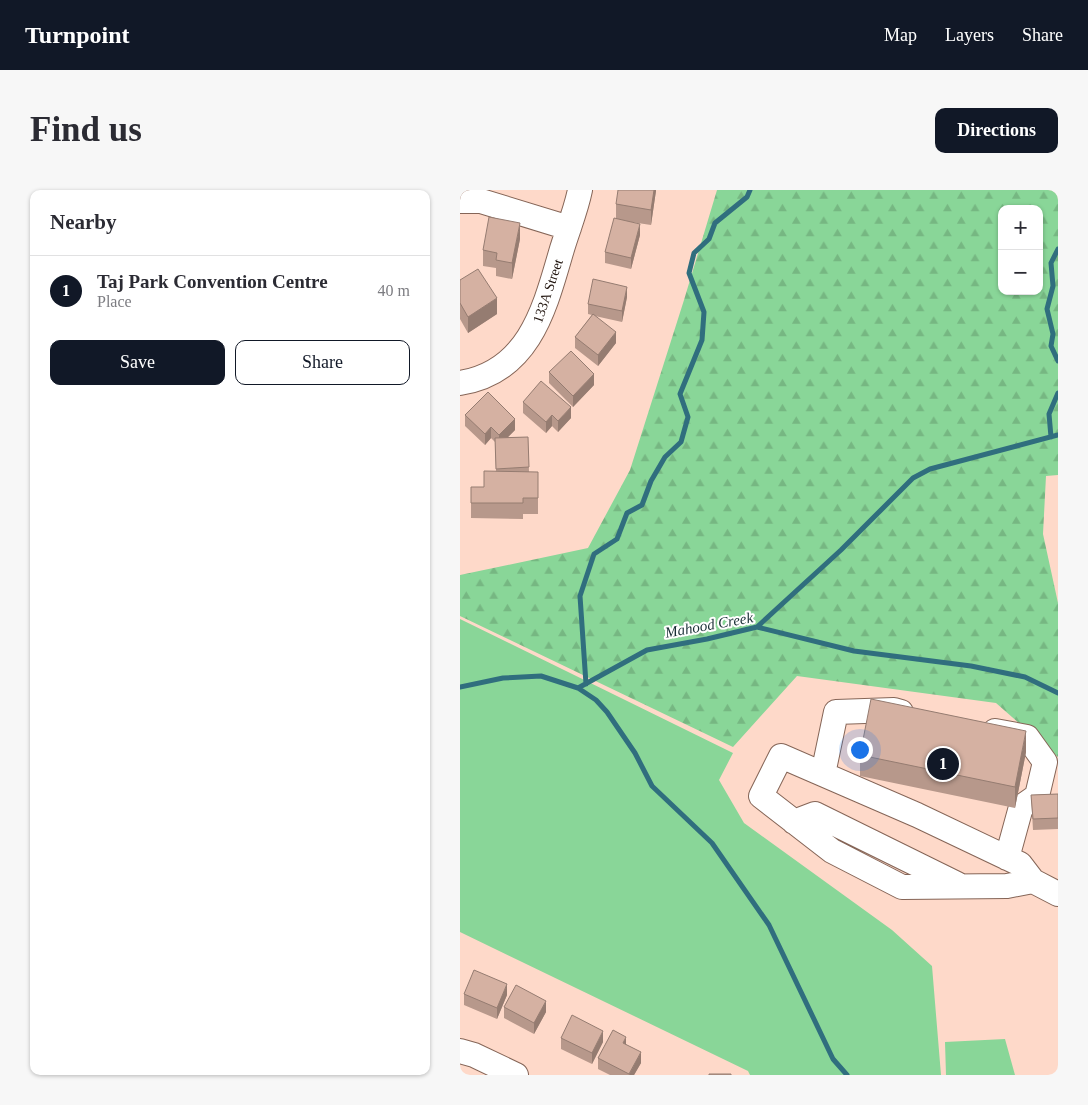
<!DOCTYPE html>
<meta charset="utf-8">
<style>
:root{--surface:#fff;--page:#f7f7f7;--text:#2b2b33;--muted:#7c7c81;--line:#e1e1e2;--accent:#111827}
body{margin:0;font-family:Georgia,serif;background:var(--page);color:var(--text)}
.controls{position:absolute;right:15px;top:15px;display:grid;overflow:hidden;border-radius:10px;box-shadow:0 1px 4px #0004}
.controls button{width:45px;height:45px;display:grid;place-items:center;padding:0;border:0;border-bottom:1px solid var(--line);background:var(--surface);color:var(--text);font:25px sans-serif}
.you{position:absolute;left:399px;top:559px;width:18px;height:18px;margin:-12px;border:4px solid #fff;border-radius:50%;background:#1a73e8;box-shadow:0 0 0 8px #1a73e833}
.badge{display:grid;place-items:center;width:32px;height:32px;border-radius:50%;background:var(--accent);color:#fff;font-size:16px;font-weight:700}
.pin{position:absolute;translate:-50% -50%;border:2px solid #fff;box-shadow:0 1px 5px #0006}
.list{margin:0;padding:0;list-style:none}
h2{display:flex;justify-content:space-between;align-items:center;height:65px;margin:0;padding:0 20px;font-size:21px}
h2 small{font-size:16px;font-weight:400;color:var(--muted)}
.list li{display:grid;grid-template-columns:32px 1fr auto;gap:15px;align-items:center;box-sizing:border-box;height:70px;padding:0 20px;border-top:1px solid var(--line)}
.list b{display:block;font-size:19px;white-space:nowrap}
.list p{margin:0;font-size:16px;white-space:nowrap;color:var(--muted)}
.list em{font-size:16px;font-style:normal;color:var(--muted)}
.actions{display:flex;gap:10px;padding:15px 20px}
.actions a{flex:1;padding:11px 0;border:1px solid var(--accent);border-radius:10px;text-align:center;font-size:18px;color:var(--accent)}
.actions .main{background:var(--accent);color:#fff}
.map{position:relative;flex:none;width:598px;height:885px;overflow:hidden;border-radius:10px}
header{display:flex;align-items:center;gap:30px;box-sizing:border-box;height:70px;padding:0 25px;background:var(--accent);color:#fff}
header strong{font-size:24px}
nav{display:flex;gap:28px;margin-inline-start:auto;font-size:18px}
.intro{display:flex;align-items:center;justify-content:space-between;box-sizing:border-box;height:120px;padding:0 30px}
h1{margin:0;font-size:35px}
.button{padding:12px 22px;border-radius:10px;background:var(--accent);color:#fff;font-size:18px;font-weight:700}
main{display:flex;gap:30px;padding:0 30px}
aside{flex:1;background:var(--surface);border-radius:10px;box-shadow:0 1px 4px #0004}
.map>svg:first-child{display:block}
.grass{fill:#89d698}
.forest{fill:url(#forest-firs);fill-rule:evenodd}
.lines{fill:none;stroke-linecap:round;stroke-linejoin:round}
.stream{stroke:#306e7e;stroke-width:5}
.minor-casing{stroke:#856557;stroke-width:26}
.minor{stroke:#fff;stroke-width:24}
.wall{fill:#b7988b}
.shaded-wall{fill:#957c71}
.building{fill:#d5b1a2;stroke:#957c71}
.labels{text-anchor:middle;dominant-baseline:central;stroke-width:4;stroke-linejoin:round;paint-order:stroke}
.street-label{font-size:14px;fill:#20140e;stroke:#fff}
.water-label{font-size:15px;font-style:italic;fill:#192e35;stroke:#fff}
</style>
<header>
<strong>Turnpoint</strong>
<nav><a>Map</a><a>Layers</a><a>Share</a></nav>
</header>
<div class="intro"><h1>Find us</h1><a class="button">Directions</a></div>
<main>
<aside>
<h2>Nearby<small></small></h2>
<ul class="list">
<li><span class="badge">1</span><div><b>Taj Park Convention Centre</b><p>Place</p></div><em>40 m</em></li>
</ul>
<div class="actions"><a class="main">Save</a><a>Share</a></div>
</aside>
<div class="map">
<svg width="598" height="885" viewBox="0 0 598 885">
<defs>
<pattern id="forest-firs" width="22" height="20" patternUnits="userSpaceOnUse" patternTransform="scale(1.25)"><rect width="22" height="20" fill="#89d698"/><path d="M5 1l3.5 6h-7zM16 11l3.5 6h-7z" fill="#76b782"/></pattern>
</defs>
<rect width="100%" height="100%" fill="#fed9c9"/>
<path class="grass" d="M0 429 273 563 259 590 284 633 432 740 472 776 481 885H290L288 881 0 742Z
M545 849 555 885H486L485 852Z"/>
<path class="forest" d="M257 0H598V285L586 286 583 344 598 413V567L536 513 337 486 273 557 0 426V385L128 358 170 280 224 110ZM542 19H579V101H542Z"/>
<g class="lines">
<path class="stream" d="M598 59 591 73 593 96 587 119 593 144 591 156 598 171
M591 247 589 224 598 203
M297 437 381 360 453 288 470 279 598 245
M126 494 120 406 134 364 157 349 167 323 182 315 191 291 205 267 221 252 228 227 220 204 242 150 244 122 229 83 234 63 249 49 255 33 287 7 290 0
M0 497 43 488 81 486 118 498 187 460 247 449 297 437 394 461 511 476 565 487 598 503
M118 498 136 510 147 522 175 563 192 596 252 653 309 735 373 869 387 885"/>
<defs>
<path id="minor" d="M0 11H21L109 38
M0 193C70 182 85 117 102 59 108 39 116 20 120 0
M535 541 567 547 585 572 577 606 561 617 547 668
M363 584 376 522 434 520 441 522
M334 632 355 624 497 694
M573 691 547 696 442 697 372 661 301 606 321 566 457 625 560 674 573 691 598 704
M0 861 14 865 56 885"/>
</defs>
<use href="#minor" class="minor-casing"/>
<use href="#minor" class="minor"/>
</g>
<path class="wall" d="M196 0 191 35 171 32 180 45 171 79 145 73V62L156 29V14Z
M60 49 52 89 36 86V78L23 76V60Z
M0 90 37 124 8 143 0 129Z
M167 107 162 132 135 126 156 153 138 176 115 158V147L132 125 128 124V114Z
M89 182 134 195 113 217 89 193Z
M63 212 111 228 98 242 92 236 86 243 63 223Z
M5 225 55 240 48 247H68L69 282H78V324H63V329L11 328V297H24L36 281 35 252 31 248 25 255 5 236Z
M566 562 555 618 400 586V565Z
M598 604V639L573 640 571 605Z
M4 804 47 805 37 829 4 815Z
M44 817 86 822 74 844 44 828Z
M101 848 143 852 132 874 101 859Z
M166 854 181 873 174 885H150L138 879V868Z"/>
<path class="shaded-wall" d="M194 0H196V1L191 35V20Z
M60 33V49L52 89V73Z
M180 34V45L171 79V68Z
M167 97V107L162 132V121Z
M37 108V124L8 143V127Z
M156 142V153L138 176V165Z
M134 184V195L113 217V206Z
M111 217V228L98 242V231Z
M92 225V236L86 243V232Z
M55 229V240L39 256V245Z
M31 237V248L25 255V244Z
M566 541V562L555 618V597Z
M47 794V805L37 829V818Z
M86 811V822L74 844V833Z
M143 841V852L132 874V863Z
M166 847V858L163 853Z
M181 862V873L174 885H169Z"/>
<path class="building" d="M158 0H194L191 20 156 14Z
M29 27 60 33 52 73 36 70 37 63 23 60Z
M154 28 180 34 171 68 145 62Z
M18 79 37 108 8 127 0 113V90Z
M133 89 167 97 162 121 128 114Z
M133 124 156 142 138 165 115 147Z
M111 161 134 184 113 206 89 182Z
M81 191 111 217 98 231 92 225 86 232 63 212Z
M28 202 55 229 39 245 31 237 25 244 5 225Z
M68 247 69 277 36 279 35 248Z
M24 281 78 282V308H63V313H11V297H24Z
M411 509 566 541 555 597 400 565Z
M598 604V628L573 629 571 605Z
M14 780 47 794 37 818 4 804Z
M56 795 86 811 74 833 44 817Z
M112 825 143 841 132 863 101 848Z
M153 840 166 847 163 853 181 862 169 884 138 868Z
M249 884H271V885H249Z"/>
<g class="labels">
<g class="street-label">
<text transform="translate(88 101) rotate(-71)">133A Street</text>
</g>
<g class="water-label">
<text transform="translate(249 435) rotate(-10)">Mahood Creek</text>
</g>
</g>
</svg>
<div class="controls">
<button>+</button>
<button>−</button>
</div>
<div class="you"></div>
<div class="pin badge" style="left:483px;top:574px">1</div>
</div>
</main>
